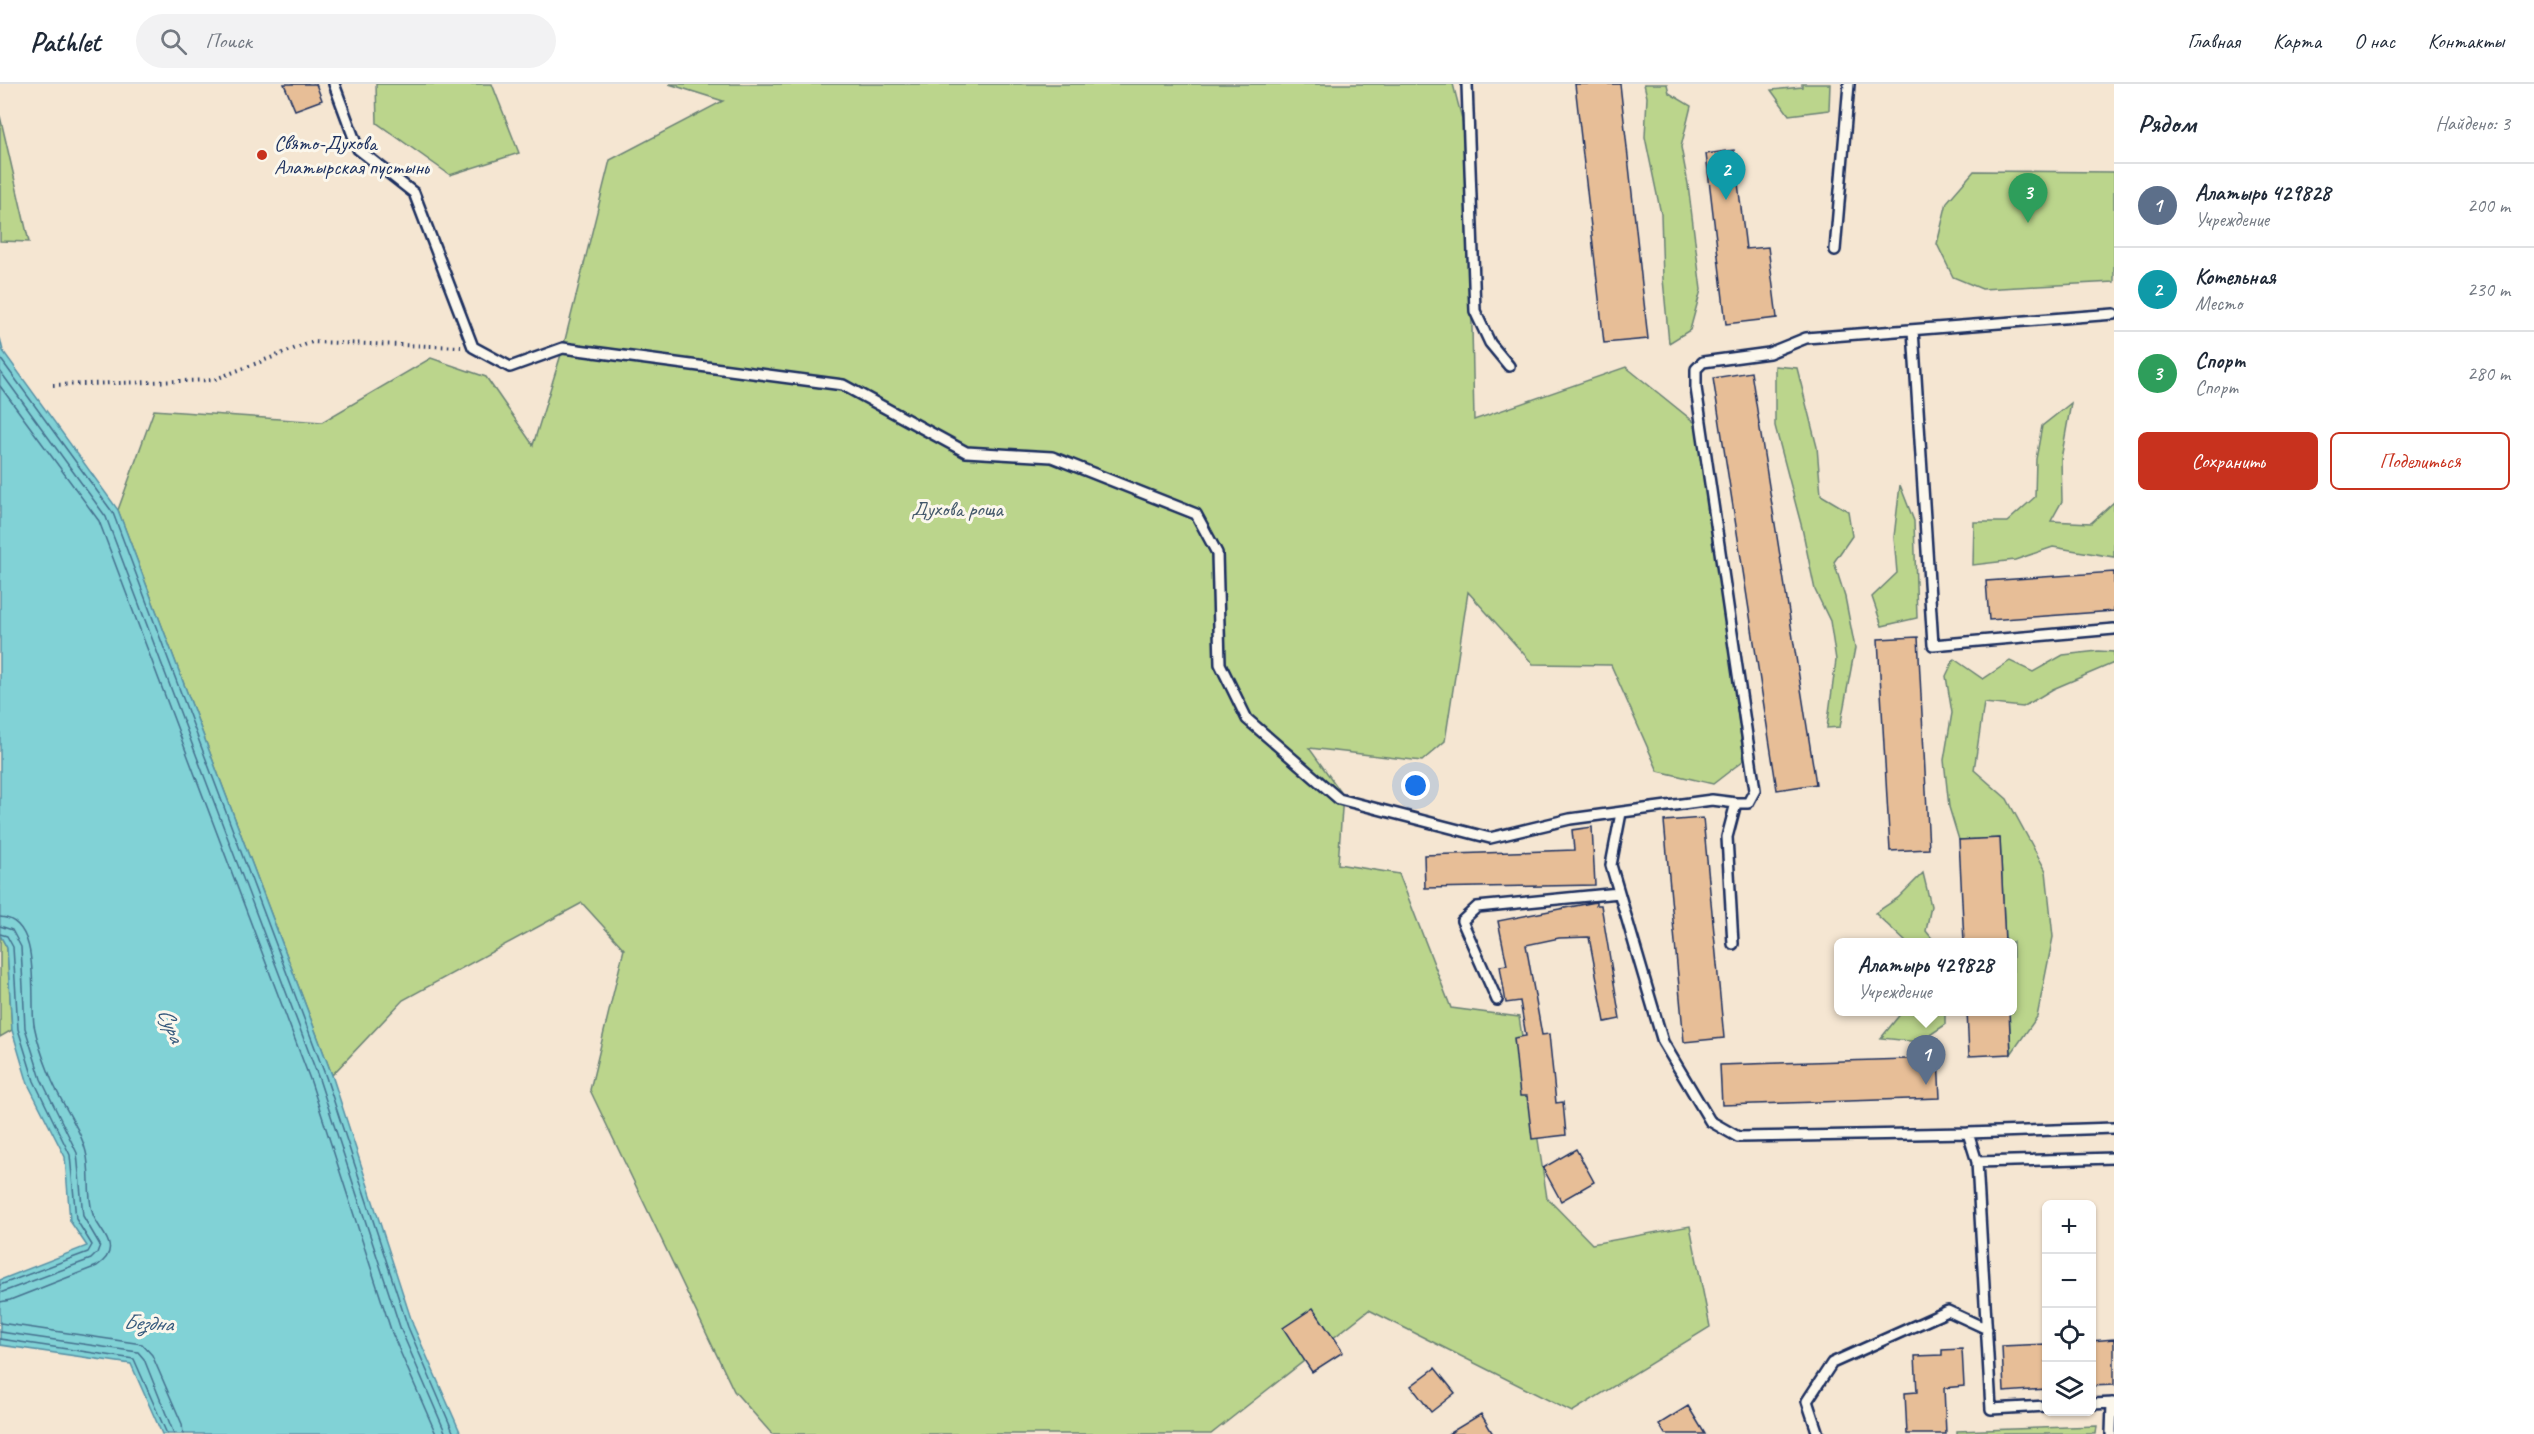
<!DOCTYPE html>
<html lang="ru">
<meta charset="utf-8">
<style>
:root{--surface:#fff;--page:#f2f2f3;--text:#1f2937;--muted:#747a83;--line:#e0e1e3;--accent:#c8321e}
body{margin:0;font-family:Caveat,sans-serif;background:var(--page);color:var(--text)}
.controls{position:absolute;right:18px;bottom:18px;display:grid;overflow:hidden;border-radius:9px;box-shadow:0 2px 4px #0004}
.controls button{width:54px;height:54px;display:grid;place-items:center;padding:0;border:0;border-bottom:2px solid var(--line);background:var(--surface);color:var(--text);font:30px sans-serif}
.you{position:absolute;left:1416px;top:702px;width:21px;height:21px;margin:-15px;border:4px solid #fff;border-radius:50%;background:#1a73e8;box-shadow:0 0 0 9px #1a73e833}
.badge{display:grid;place-items:center;width:39px;height:39px;border-radius:50%;background:var(--accent);color:#fff;font-size:20px;font-weight:700}
.pin{position:absolute;translate:-50% -50px;filter:drop-shadow(0 2px 3px #0008)}
.pin::after{content:'';position:absolute;top:32px;width:21px;height:18px;background:inherit;clip-path:polygon(0 0,100% 0,50% 100%)}
.popup{position:absolute;left:1834px;top:854px;width:183px;height:78px;box-sizing:border-box;display:grid;place-content:center;border-radius:9px;background:var(--surface);filter:drop-shadow(0 2px 4px #0005);font-size:20px;white-space:nowrap;color:var(--muted)}
.popup b{font-size:22px;color:var(--text)}
.popup::after{content:'';position:absolute;left:50%;top:100%;margin-left:-12px;border:12px solid transparent;border-top-color:var(--surface)}
.list{margin:0;padding:0;list-style:none}
h2{display:flex;justify-content:space-between;align-items:center;height:78px;margin:0;padding:0 24px;font-size:26px}
h2 small{font-size:20px;font-weight:400;color:var(--muted)}
.list li{display:grid;grid-template-columns:39px 1fr auto;gap:18px;align-items:center;box-sizing:border-box;height:84px;padding:0 24px;border-top:2px solid var(--line)}
.list b{display:block;font-size:22px;white-space:nowrap}
.list p{margin:0;font-size:20px;white-space:nowrap;color:var(--muted)}
.list em{font-size:20px;font-style:normal;color:var(--muted)}
.actions{display:flex;gap:12px;padding:18px 24px}
.actions a{flex:1;padding:14px 0;border:2px solid var(--accent);border-radius:9px;text-align:center;font-size:21px;color:var(--accent)}
.actions .main{background:var(--accent);color:#fff}
.icon{flex:none;width:33px;height:33px;fill:none;stroke:currentColor;stroke-width:2;stroke-linecap:round;stroke-linejoin:round}
.map{position:relative;flex:none;width:2114px;height:1350px;overflow:hidden}
header{display:flex;align-items:center;gap:36px;box-sizing:border-box;height:84px;padding:0 30px;background:var(--surface);border-bottom:2px solid var(--line)}
header strong{font-size:28px}
nav{display:flex;gap:33px;margin-inline-start:auto;font-size:21px}
.search{width:420px;height:54px;background:var(--page);display:flex;align-items:center;gap:15px;box-sizing:border-box;padding:0 21px;border-radius:33px;color:var(--muted);font-size:22px}
main{display:flex}
aside{flex:1;background:var(--surface)}
.map>svg:first-child{display:block}
.green{fill:#bbd58c;stroke:#6b8275;stroke-width:1.5}
.water{fill:#81d2d6;stroke:#5891a6;stroke-width:1.5}
.lines{fill:none;stroke-linecap:round;stroke-linejoin:round}
.shore{stroke:#44708e;stroke-width:1.5}
.building{fill:#e7be97;stroke:#1b2f5e;stroke-width:1.5}
.lane-casing{stroke:#1b2f5e;stroke-width:14}
.path{stroke:#1b2f5e;stroke-width:4;stroke-dasharray:1.5 4.5;stroke-linecap:butt}
.lane{stroke:#fbf7ec;stroke-width:9}
.poi-dot{fill:#c8321e;stroke:#fbf7ec;stroke-width:2}
.labels{text-anchor:middle;dominant-baseline:central;stroke-width:6;stroke-linejoin:round;paint-order:stroke}
.poi-label{font-size:21px;fill:#1b2f5e;stroke:#fbf7ec;text-anchor:start}
.park-label{font-size:21px;fill:#43586a;stroke:#fbf7ec}
.water-label{font-size:22px;font-style:italic;fill:#34587c;stroke:#fbf7ec}
</style>
<header>
<strong>Pathlet</strong>
<div class="search"><svg class="icon" aria-label="search" viewBox="0 0 24 24"><circle cx="10" cy="10" r="6"/><path d="M15 15l6 6"/></svg>Поиск</div>
<nav><a>Главная</a><a>Карта</a><a>О нас</a><a>Контакты</a></nav>
</header>
<main>
<div class="map">
<svg width="2114" height="1350" viewBox="0 0 2114 1350">
<rect width="100%" height="100%" fill="#f5e6d2"/>
<filter id="ink" filterUnits="userSpaceOnUse"><feTurbulence type="fractalNoise" baseFrequency=".0167" numOctaves="2"/><feDisplacementMap in="SourceGraphic" scale="12" xChannelSelector="R" yChannelSelector="G"/><feConvolveMatrix kernelMatrix="1 2 1 2 8 2 1 2 1" color-interpolation-filters="sRGB"/></filter>
<g filter="url(#ink)">
<path class="green" d="M376 0H492L519 69 450 91 377 39Z
M669 0H1453L1468 58 1474 336 1626 283 1699 342 1744 676 1713 700 1658 687 1611 581 1533 580 1468 508 1445 657 1422 677 1309 664 1343 711 1338 780 1399 790 1451 924 1519 933 1547 1114 1592 1160 1690 1142 1710 1243 1572 1328 1369 1226 1211 1350H772L734 1307 590 1006 624 865 582 819 403 916 332 991 118 426 154 326 322 338 431 274 486 293 533 361 563 264 610 76 723 17Z
M1644 0H1667L1669 9 1691 22 1681 63 1688 100 1701 206 1690 246 1669 259 1663 195 1661 130 1645 53 1647 13Z
M1802 0H1830L1829 26 1789 31 1771 6 1802 3Z
M0 32 29 158 0 157Z
M1974 87 2114 88V198L1982 205 1953 193 1937 160 1947 118Z
M1775 282 1797 284 1817 363 1821 411 1848 427 1852 452 1834 478 1845 513 1855 564 1840 643 1827 644 1836 576 1830 537 1815 506 1802 444 1775 342Z
M2071 319 2061 375 2062 417 2051 437 2091 439 2114 418V473L2053 463 2015 476 1973 481 1974 438H2007L2035 413 2036 375 2042 342Z
M1900 401 1914 437 1917 534 1882 542 1872 513 1897 489 1894 453Z
M2098 567 2114 568V579L2053 605 2023 623 1984 619 1974 686 2007 715 2046 787 2053 853 2037 933 2011 970 2009 928H2013V858H2005L2000 754 1959 756 1949 723 1944 676 1952 629 1946 592 1954 575 1983 595 2010 577 2033 588 2063 571Z
M1923 789 1931 822 1926 847 1935 858H1906L1875 829 1898 814Z
M0 851 7 864 12 946 0 953Z
M1902 928H1945V941L1919 958 1881 954Z
M2097 1342 2096 1350H1957V1347Z"/>
<path class="water" d="M0 254 3 267 118 426 332 991 413 1241 461 1350H162L131 1280 0 1261V1196L87 1162 70 1137 65 1073 28 1000 12 946 7 864 0 851Z"/>
<g class="lines">
<path class="shore" d="M0 274 113 429 326 993 408 1243 454 1350
M0 287 106 433 319 995 401 1246 446 1350
M0 302 99 437 311 998 392 1249 436 1350
M0 833C42 835 30 912 34 941 37 956 43 974 49 989 58 1016 79 1040 86 1068 91 1087 87 1108 92 1127 96 1147 126 1162 97 1182L10 1216 0 1218
M0 842 12 846 21 863 25 944 41 995 77 1069 83 1132 100 1161 97 1169 91 1175 0 1209
M0 850 7 852 13 863 18 945 34 997 70 1071 76 1135 92 1161 88 1168 0 1201
M0 1239 142 1260 152 1271 182 1340 183 1350
M0 1248 138 1268 144 1275 174 1350
M0 1255 134 1275 167 1350"/>
</g>
<path class="building" d="M284 0H316L322 16 295 26Z
M1575 0H1620L1648 255 1604 259Z
M1734 66 1746 165 1768 163 1777 234 1726 240 1706 70Z
M1751 288 1816 700 1777 706 1713 294Z
M2114 488V527L1989 536 1986 497Z
M1918 553 1929 765 1890 767 1878 555Z
M1703 734 1724 954 1684 958 1664 737Z
M1592 743 1595 801 1425 804 1424 771 1574 766 1572 746Z
M2000 754 2005 858H1964L1959 756Z
M1596 818V821H1601L1620 935 1605 938 1589 853 1559 854 1526 861 1542 951 1549 950 1556 1019 1563 1018 1566 1051 1532 1055 1527 1012H1520L1514 954 1526 952 1520 917 1506 919 1500 882 1507 881 1498 837Z
M1967 927H2009L2011 970 1969 972Z
M1938 974 1940 1014 1722 1021 1720 981Z
M1576 1065 1594 1098 1561 1117 1543 1084Z
M1313 1224 1343 1268 1312 1288 1283 1244Z
M2114 1255V1301L2091 1302V1257Z
M2046 1260V1305L2004 1308 2002 1262Z
M1962 1265 1964 1302 1944 1304 1946 1350H1907L1905 1309 1917 1308 1915 1272 1942 1271V1266Z
M1435 1284 1455 1309 1431 1328 1411 1302Z
M1688 1322 1705 1350H1665L1659 1340Z
M1481 1330 1493 1350H1448Z"/>
<g class="lines">
<defs>
<path id="lane" d="M334 0 358 65 414 109 473 263 510 283 563 264 843 301 966 368 1052 373 1196 430 1217 469 1220 580 1247 635 1339 715 1490 754 1570 735 1712 716 1736 719 1727 753 1733 860
M1467 0 1475 227 1490 259 1509 282
M1835 166 1849 0
M1913 246 1933 561 2114 545
M1736 719H1748L1755 706 1696 304V285L1703 278 1769 269 1806 254 2114 230
M1621 729 1611 781 1663 958 1710 1037 1738 1053 1968 1049 1977 1078 1991 1325 2046 1322
M1497 916 1462 837 1477 823 1619 809
M1968 1049 2114 1044
M1977 1078 2114 1074
M2092 1320 2114 1319
M1818 1350 1807 1317 1832 1279 1948 1227 1987 1245
M2111 1350 2112 1319"/>
</defs>
<use href="#lane" class="lane-casing"/>
<path class="path" d="M53 301 213 296 312 258 461 263"/>
<use href="#lane" class="lane"/>
</g>
</g>
<circle class="poi-dot" cx="262" cy="71" r="6"/>
<g class="labels">
<g class="poi-label">
<text x="274" y="59">Свято-Духова<tspan x="274" dy="24">Алатырская пустынь</tspan></text>
</g>
<g class="park-label">
<text x="957" y="425">Духова роща</text>
</g>
<g class="water-label">
<text transform="translate(171 941) rotate(68)">Сура</text>
<text transform="translate(148 1239) rotate(3)">Бездна</text>
</g>
</g>
</svg>
<div class="controls">
<button>+</button>
<button>−</button>
<button><svg class="icon" aria-label="locate" viewBox="0 0 24 24"><circle cx="12" cy="12" r="6"/><path d="M12 2v4M12 18v4M2 12h4M18 12h4"/></svg></button>
<button><svg class="icon" aria-label="layers" viewBox="0 0 24 24"><path d="M12 4l9 5-9 5-9-5zM3 14l9 5 9-5"/></svg></button>
</div>
<div class="you"></div>
<div class="pin badge" style="left:1926px;top:1001px;background:#5c6f8a">1</div>
<div class="popup"><b>Алатырь 429828</b>Учреждение</div>
<div class="pin badge" style="left:1726px;top:116px;background:#0f9aa8">2</div>
<div class="pin badge" style="left:2028px;top:139px;background:#2e9e5b">3</div>
</div>
<aside>
<h2>Рядом<small>Найдено: 3</small></h2>
<ul class="list">
<li><span class="badge" style="background:#5c6f8a">1</span><div><b>Алатырь 429828</b><p>Учреждение</p></div><em>200 m</em></li>
<li><span class="badge" style="background:#0f9aa8">2</span><div><b>Котельная</b><p>Место</p></div><em>230 m</em></li>
<li><span class="badge" style="background:#2e9e5b">3</span><div><b>Спорт</b><p>Спорт</p></div><em>280 m</em></li>
</ul>
<div class="actions"><a class="main">Сохранить</a><a>Поделиться</a></div>
</aside>
</main>
